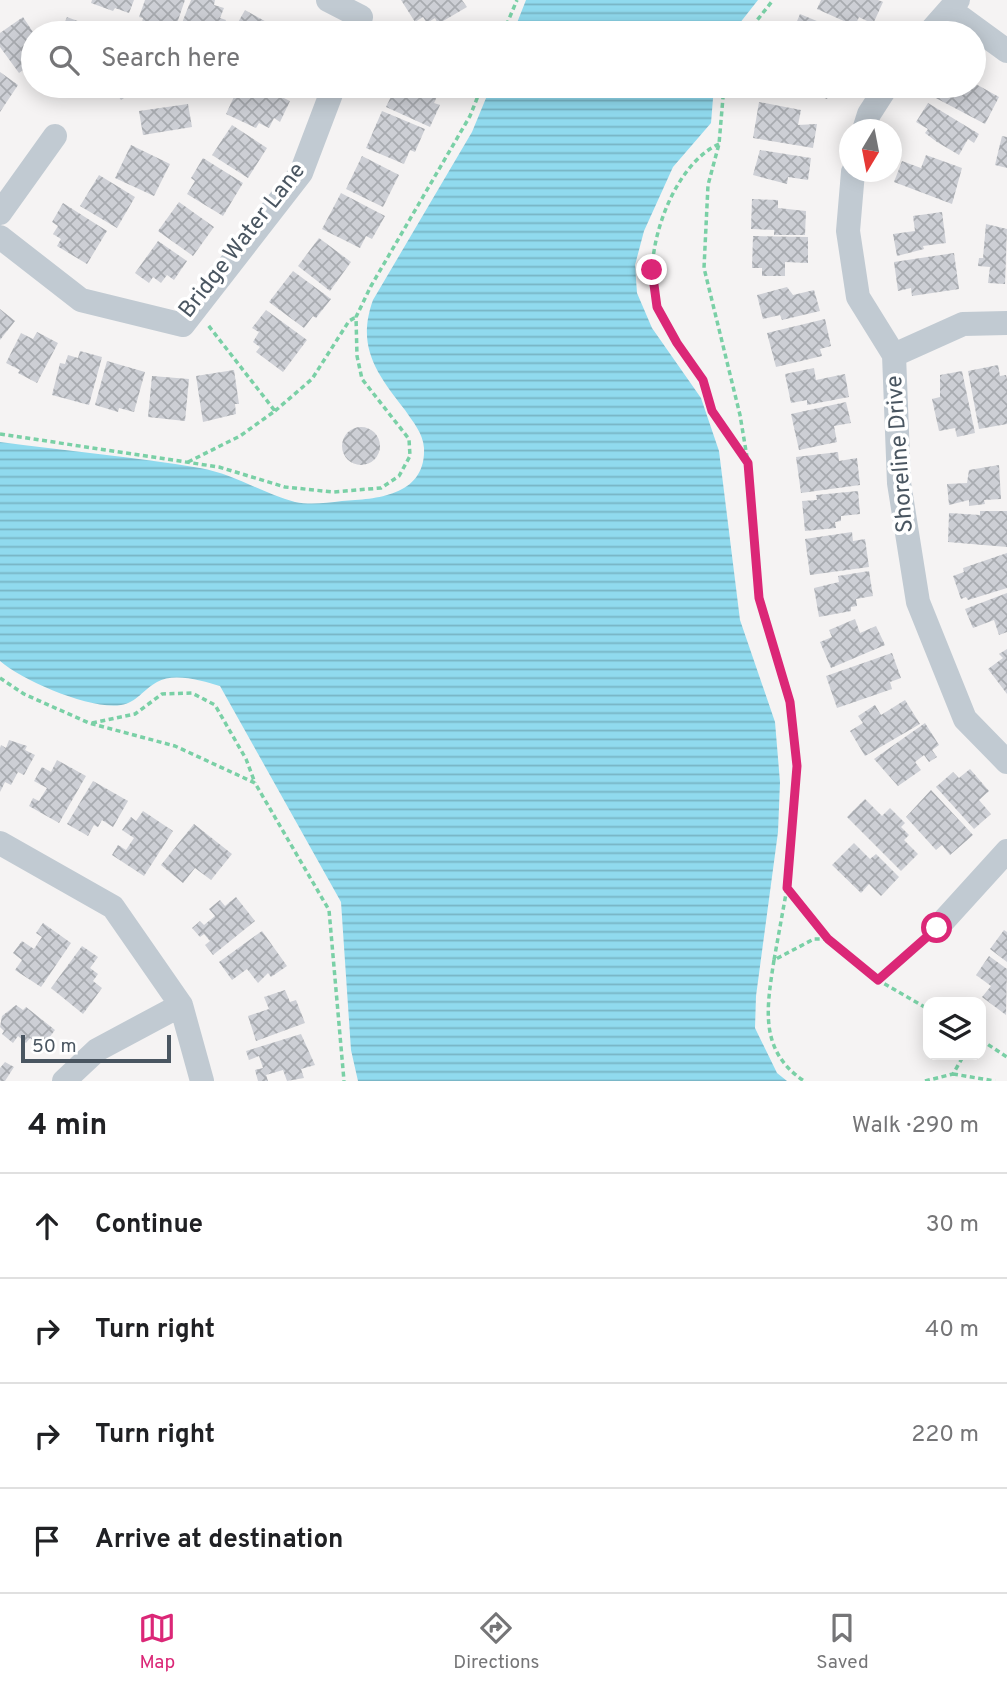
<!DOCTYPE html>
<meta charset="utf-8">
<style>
:root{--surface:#fff;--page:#f2f2f2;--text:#202124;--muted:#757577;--line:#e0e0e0;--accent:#db2777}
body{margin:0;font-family:Overpass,sans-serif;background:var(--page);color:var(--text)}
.controls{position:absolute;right:21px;bottom:21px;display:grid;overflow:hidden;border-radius:14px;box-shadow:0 4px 18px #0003}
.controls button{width:63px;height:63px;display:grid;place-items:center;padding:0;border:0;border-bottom:2px solid var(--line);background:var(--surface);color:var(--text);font:35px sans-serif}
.compass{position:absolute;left:839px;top:119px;width:63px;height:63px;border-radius:50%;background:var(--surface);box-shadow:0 4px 18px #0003;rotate:190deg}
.scale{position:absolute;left:21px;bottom:18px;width:150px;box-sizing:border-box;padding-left:7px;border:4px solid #4a5661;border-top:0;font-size:19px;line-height:24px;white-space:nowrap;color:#4a5661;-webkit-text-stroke:5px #fff;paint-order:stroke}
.stop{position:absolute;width:21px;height:21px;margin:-16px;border:5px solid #db2777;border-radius:50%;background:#fff}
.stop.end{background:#db2777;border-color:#fff;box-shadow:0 2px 7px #0008}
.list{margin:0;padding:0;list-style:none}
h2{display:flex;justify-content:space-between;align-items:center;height:91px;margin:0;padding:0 28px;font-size:30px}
h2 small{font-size:23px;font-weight:400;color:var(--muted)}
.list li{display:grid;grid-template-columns:46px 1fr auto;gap:21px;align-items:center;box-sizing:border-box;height:105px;padding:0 28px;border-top:2px solid var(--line)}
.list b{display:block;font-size:26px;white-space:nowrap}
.list em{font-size:23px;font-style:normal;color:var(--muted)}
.icon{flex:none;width:38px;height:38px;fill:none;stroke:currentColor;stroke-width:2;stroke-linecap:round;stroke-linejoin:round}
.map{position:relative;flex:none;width:1007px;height:1081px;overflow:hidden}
.search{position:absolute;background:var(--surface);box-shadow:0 4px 18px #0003;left:21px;right:21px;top:21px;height:77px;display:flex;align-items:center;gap:18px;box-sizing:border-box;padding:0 24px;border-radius:38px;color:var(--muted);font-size:26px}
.sheet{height:511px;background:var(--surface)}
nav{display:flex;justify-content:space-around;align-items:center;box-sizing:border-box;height:98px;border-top:2px solid var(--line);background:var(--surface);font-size:19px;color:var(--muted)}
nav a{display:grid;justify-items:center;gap:4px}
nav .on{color:var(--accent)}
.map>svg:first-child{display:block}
.water{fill:url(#water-rules)}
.building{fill:url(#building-cross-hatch)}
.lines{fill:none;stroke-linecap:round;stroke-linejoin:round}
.path{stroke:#7ad0a6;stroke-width:3.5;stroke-dasharray:5 3.5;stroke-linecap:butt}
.minor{stroke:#c1cad2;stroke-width:24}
.route{stroke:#db2777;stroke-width:9}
.labels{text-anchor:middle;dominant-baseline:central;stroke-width:7;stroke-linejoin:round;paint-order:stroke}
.street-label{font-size:23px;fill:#4a5661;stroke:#fff}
</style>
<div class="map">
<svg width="1007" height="1081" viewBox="0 0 1007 1081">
<defs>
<pattern id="water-rules" width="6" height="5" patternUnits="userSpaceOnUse" patternTransform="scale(1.75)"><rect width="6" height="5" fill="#90daee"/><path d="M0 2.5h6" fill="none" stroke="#78b4c4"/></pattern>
<pattern id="building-cross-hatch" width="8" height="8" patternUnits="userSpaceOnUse" patternTransform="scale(1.75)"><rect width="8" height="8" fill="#cdcfd5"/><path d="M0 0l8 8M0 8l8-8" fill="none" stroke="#a8abb0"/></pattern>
</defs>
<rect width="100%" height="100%" fill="#f5f3f3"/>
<path class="water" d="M526 0H758L732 33H513Z
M491 86H714L711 123 673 167 644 231 635 265 637 293 652 328 701 398 719 451 740 620 775 722 780 782 778 832 756 996 755 1028 777 1073 787 1081H358L351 1050 341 902 220 686C203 681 174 672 157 682 144 689 136 703 121 705 91 710 23 681 0 661V442C67 451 134 457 200 468 234 474 262 493 295 502 310 505 326 503 342 501 377 499 426 496 424 448 423 433 413 422 405 410 377 374 356 347 373 300L472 132Z"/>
<path class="building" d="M92 0H134L129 13 115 8 113 11 91 3Z
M145 0H185L175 29 159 23 156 32 141 26 143 18 139 17Z
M191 0H215L214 5 224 8 220 18 226 20 221 33H178Z
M401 0H462L467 7 438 24 435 18 427 23 423 17 415 22Z
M821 0H878L883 2 873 24 859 17 855 26 817 9Z
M245 10 279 29 277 33H232Z
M800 14 836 29 834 33H792Z
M23 17 33 32V63L19 73 0 47V33Z
M67 17 109 33H60Z
M0 72 18 85 0 112Z
M974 83 999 97 985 124 932 96 938 86Z
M111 86H142L121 100Z
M239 86H259L290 101 280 122 274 118 269 128 259 123 256 128 226 114Z
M396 86H430L440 90 434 103 440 105 430 127 386 107Z
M771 86H833L827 99 800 88 796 98Z
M759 102 801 110 798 125 817 124 813 148 753 138Z
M928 103 979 134 974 143 968 139 959 155 937 142 925 133 928 129 916 122Z
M188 104 192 127 143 135 139 111Z
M382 111 425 129 415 152 410 150 404 164 366 148Z
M232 125 267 148 248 178 212 155Z
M1002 136 1007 137V168L995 165Z
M131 145 170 164 154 196 115 178Z
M760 150 811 158 808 180 788 177 787 184 753 175Z
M926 155 962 168 952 204 894 182 902 161 921 168Z
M362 156 399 175 383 207 346 189Z
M203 158 243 183 223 216 187 194 195 181 191 178Z
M99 175 135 197 117 228 80 206Z
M341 193 385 216 372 239 366 236 360 248 322 229Z
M752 199 778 200V208L806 211 805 235H774V230L751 229Z
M179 202 214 227 193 256 158 231Z
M63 203 107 231 87 264 57 246 61 239 53 234 58 226 52 222Z
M942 212 946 243 923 246 924 249 897 256 893 234 915 231 913 216Z
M986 224 1007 229 1005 284 988 283 990 267 978 266 979 258H983Z
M753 236 808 237V263L785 262V276H762V268H752Z
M319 238 351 262 330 291 298 266Z
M158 241 187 261 174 280 167 275 161 283 153 277 149 283 135 273Z
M954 253 959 289 912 296 911 288 898 291 894 262Z
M293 271 331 299 316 318 313 316 304 328 269 302Z
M787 287 793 295 814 290 820 311 782 320 780 315 763 319 757 295Z
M0 309 15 321 0 340Z
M266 310 307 340 283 372 256 352 260 347 253 342 259 332 252 328Z
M825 319 831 346 820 349 822 356 776 367 767 333Z
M37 332 58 343 37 383 18 373 20 370 6 363 21 333 33 339Z
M80 351 102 357 89 405 52 395 60 363 65 364 68 355 78 358Z
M107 361 145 372 134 412 119 408 118 412 95 405Z
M998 365 1000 376 1006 375 1007 379V424L979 429 968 371Z
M814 368 816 380 845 374 849 397 807 405V400L791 403 785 374Z
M234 370 239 404H235L236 414 203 422 196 376Z
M962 371 975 433 957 437 955 428 939 431 932 399 940 397V375Z
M152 376 189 379 185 421 148 417Z
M846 402 851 423 834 426 837 442 799 450 791 414Z
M342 446a19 19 0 1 1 38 0a19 19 0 1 1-38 0Z
M838 452 839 461 857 458 860 485 801 493 796 457Z
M999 465 1001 499 984 500 985 504 969 506V500L949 505 947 484 967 483 969 470Z
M858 491 860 514 841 516V521L835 522 836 528 805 531 802 501 817 500 816 495Z
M980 511H1007V547L948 542 949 513 980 515Z
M852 532 853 541 865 539 869 567 810 575 805 539Z
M1007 553V588L968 600 966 597 961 599 953 576 964 572 963 568Z
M869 571 873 596 856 599 857 606 851 607V611L819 617 814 588 839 582 838 576Z
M1007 593V632L999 635 994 620 973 628 965 609Z
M855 619 860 633 876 626 885 645 831 668 820 642 832 637 829 630Z
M1007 649V694L988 669 1003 658 999 654Z
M892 653 901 678 890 682 892 689 837 708 826 676Z
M905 700 920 724 865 756 850 731 863 723 858 716 875 705 881 715Z
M925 723 939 745 932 750 937 757 929 762 924 755 915 762 921 770 898 786 874 759Z
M9 740 27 746 25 750 35 755 24 775 18 772 11 785 5 782 0 792V748L1 745 6 748Z
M57 760 86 776 59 823 29 806 33 798 39 801 47 788 34 781 42 767 51 772Z
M970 769 989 791 979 800 991 814 974 829 936 787 953 772 959 778Z
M93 781 128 801 113 827 102 820 98 827 94 825 88 836 67 824Z
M931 790 973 835 950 855 942 845 936 850 906 817Z
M865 799 882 816 890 808 905 823 901 827 909 835 904 840 918 854 901 871 847 817Z
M143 811 173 831 144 876 112 855 118 845 126 850 134 838 122 830 131 817 136 821Z
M194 824 232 854 211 880 195 868 183 883 161 865Z
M854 843 870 859 876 854 899 877 881 896 869 884 861 893 832 865Z
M236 897 255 921 213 955 205 945 210 941 204 934 200 937 192 928 200 921 204 925 215 916 209 909 220 900 225 906Z
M43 923 71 943 41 987 15 970 22 960 13 953 22 941 34 949 42 937 36 933Z
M1004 930 1007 932V962L990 949Z
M262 931 287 966 271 977 268 973 258 983 247 969 232 980 219 962Z
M82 946 98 957 90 968 98 974 93 981 102 988 83 1014 51 988Z
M989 956 1007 969 1006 1015 982 997 991 986 976 975Z
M285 990 290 1002 296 1000 305 1023 256 1041 248 1016 269 1009 264 997Z
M16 1005 23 1010 26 1007 55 1030 42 1047 30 1038 26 1043 18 1036 13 1043 2 1034 4 1031 0 1027 2 1016Z
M301 1034 315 1065 301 1069 304 1078 287 1081 283 1070 266 1075 268 1081H258L255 1070 263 1068 259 1056 249 1060 246 1051Z
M5 1062 14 1067 5 1081H0V1068Z"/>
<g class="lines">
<path class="path" d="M503 33 517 0
M747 33 773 0
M724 86 719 144 708 185 704 268 740 415 748 463 759 598 790 702 797 766 787 888 828 939 878 980 928 1009
M719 144C671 165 638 261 658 309 668 334 687 354 701 377 708 387 707 402 713 413 722 430 736 445 747 461
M275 411 312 379 349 321 356 317
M0 434 219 467 285 487 333 492 381 488 399 476 410 456 409 439 362 379 357 356 356 317 371 286 470 116 482 86
M188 462 240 436 275 411 208 325
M0 678 24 694 89 723 175 746 255 783 329 910 344 1081
M92 723 135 714 162 694 192 693 215 705 246 759 255 783
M787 888 774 960 814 939H828
M774 960C767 1007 758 1050 804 1081
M878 980 921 942
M981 1040 1007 1057
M953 1074 995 1081
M925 1081 953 1074 964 1055"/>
<path class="minor" d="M328 0 361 17 355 33
M952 11 1007 51
M929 33 958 0
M864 130 869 114 887 86
M853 172 848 231 858 297 894 355 899 483 918 602 965 719 1007 762
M0 213 55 136
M0 237 81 300 183 325 301 173 334 86
M894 355 963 324 1007 323
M0 843 113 907 181 1005 202 1081
M937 928 1007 851
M64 1081 97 1050 181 1005"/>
</g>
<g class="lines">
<path class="route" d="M652 270 657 307 677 343 703 380 712 411 748 463 759 598 790 702 797 766 787 888 828 939 878 980 937 928"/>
</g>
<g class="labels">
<g class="street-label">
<text transform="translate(243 241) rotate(-52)">Bridge Water Lane</text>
<text transform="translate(901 454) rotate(-94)">Shoreline Drive</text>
</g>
</g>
</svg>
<div class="controls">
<button><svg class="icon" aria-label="layers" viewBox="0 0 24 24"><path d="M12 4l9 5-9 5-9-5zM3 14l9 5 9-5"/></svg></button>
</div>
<svg class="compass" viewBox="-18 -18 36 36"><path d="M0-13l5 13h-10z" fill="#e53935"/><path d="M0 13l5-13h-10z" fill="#757577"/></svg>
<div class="scale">50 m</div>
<div class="stop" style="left:937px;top:928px"></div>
<div class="stop end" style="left:652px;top:270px"></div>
<div class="search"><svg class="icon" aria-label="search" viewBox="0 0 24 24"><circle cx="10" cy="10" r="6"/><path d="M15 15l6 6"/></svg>Search here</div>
</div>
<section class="sheet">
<h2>4 min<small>Walk · 290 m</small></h2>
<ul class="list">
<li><svg class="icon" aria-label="ahead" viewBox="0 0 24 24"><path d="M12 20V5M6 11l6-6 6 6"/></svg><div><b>Continue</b></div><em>30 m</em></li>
<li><svg class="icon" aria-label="right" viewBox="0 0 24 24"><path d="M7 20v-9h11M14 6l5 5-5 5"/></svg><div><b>Turn right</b></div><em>40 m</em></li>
<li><svg class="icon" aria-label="right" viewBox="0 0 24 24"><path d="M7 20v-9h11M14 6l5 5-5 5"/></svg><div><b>Turn right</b></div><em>220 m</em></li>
<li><svg class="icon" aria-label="arrive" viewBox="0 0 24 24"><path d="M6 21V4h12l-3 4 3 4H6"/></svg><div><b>Arrive at destination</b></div></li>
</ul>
</section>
<nav>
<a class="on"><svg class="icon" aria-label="map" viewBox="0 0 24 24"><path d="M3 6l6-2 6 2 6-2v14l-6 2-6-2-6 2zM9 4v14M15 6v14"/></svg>Map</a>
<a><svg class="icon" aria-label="directions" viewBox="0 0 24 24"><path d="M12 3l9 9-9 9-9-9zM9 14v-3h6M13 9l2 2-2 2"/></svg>Directions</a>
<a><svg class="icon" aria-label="saved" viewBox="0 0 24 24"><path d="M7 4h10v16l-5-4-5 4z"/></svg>Saved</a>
</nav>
